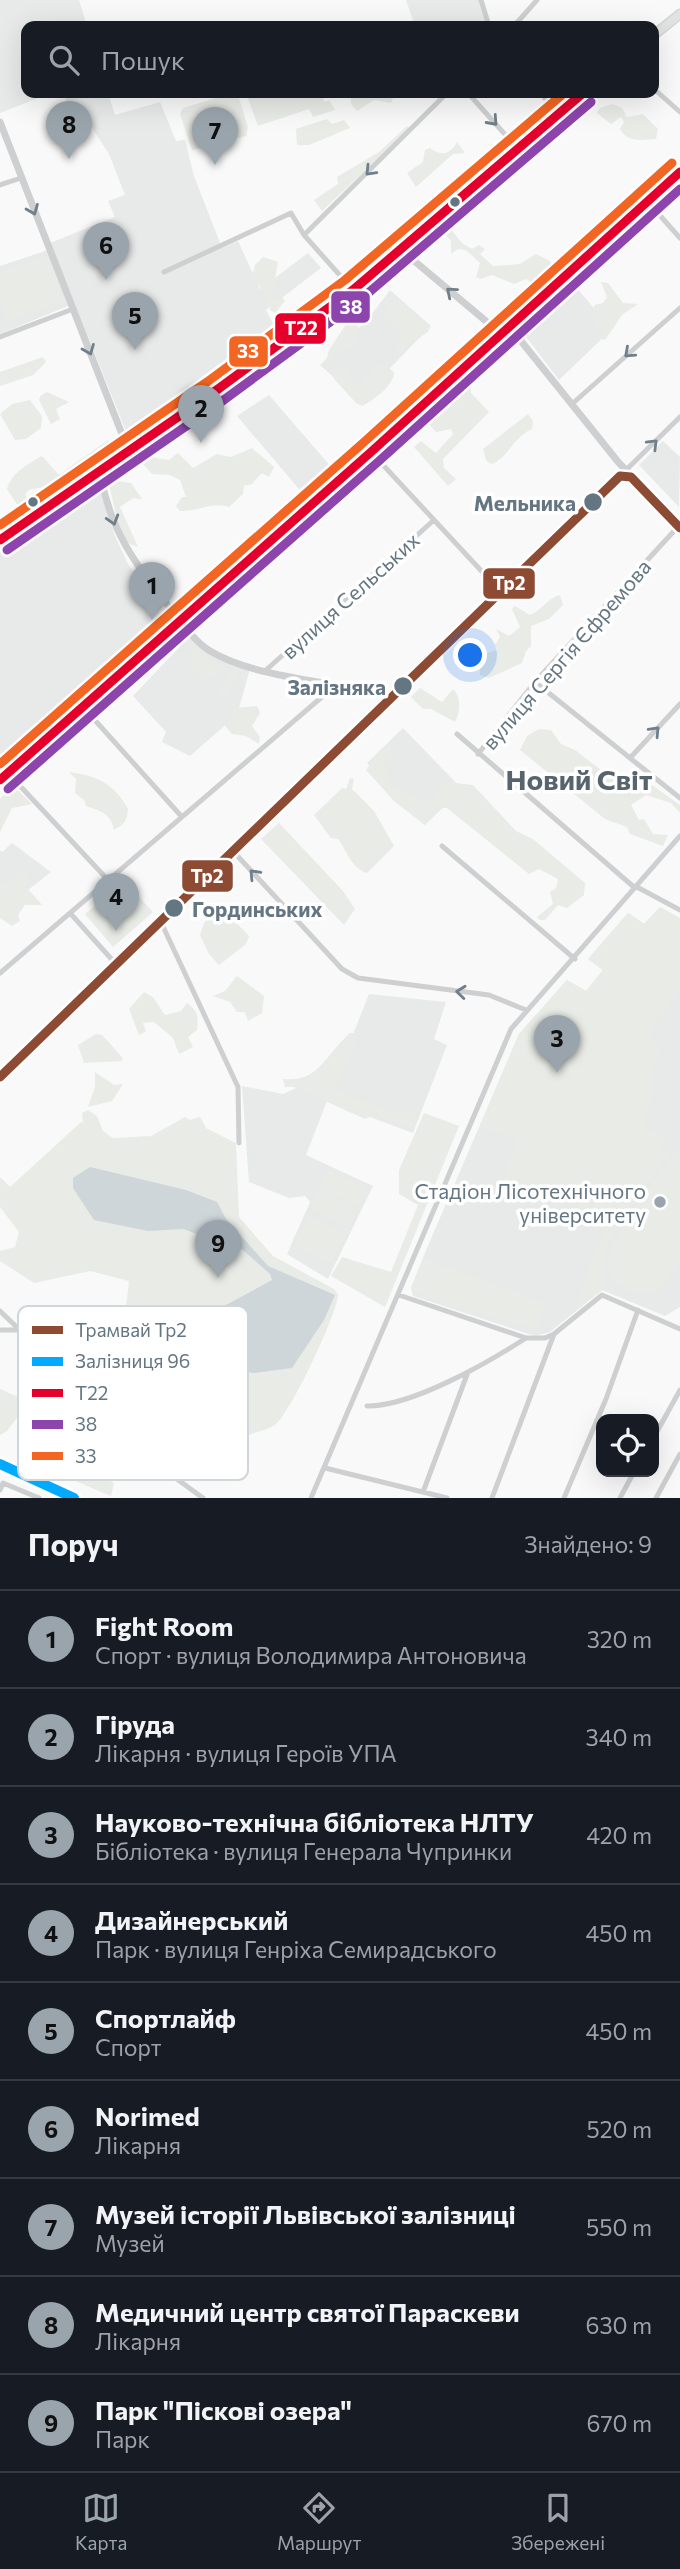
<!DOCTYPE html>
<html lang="uk">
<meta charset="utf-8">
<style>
:root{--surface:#171b24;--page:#20242c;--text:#f1f3f6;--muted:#9ea1a6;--line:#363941;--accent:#99a4ac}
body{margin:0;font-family:Commissioner,sans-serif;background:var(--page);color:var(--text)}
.controls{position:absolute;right:21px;bottom:21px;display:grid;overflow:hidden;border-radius:14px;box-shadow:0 7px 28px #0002}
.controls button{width:63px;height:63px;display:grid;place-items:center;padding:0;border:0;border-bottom:2px solid var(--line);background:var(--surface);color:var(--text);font:35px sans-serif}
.you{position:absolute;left:471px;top:656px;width:24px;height:24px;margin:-18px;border:5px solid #fff;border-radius:50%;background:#1a73e8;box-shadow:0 0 0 10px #1a73e833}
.badge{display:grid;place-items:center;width:46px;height:46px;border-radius:50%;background:var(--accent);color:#111;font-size:23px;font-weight:700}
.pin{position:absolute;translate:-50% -58px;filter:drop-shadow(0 2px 4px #0008)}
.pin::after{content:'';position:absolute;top:37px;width:24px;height:21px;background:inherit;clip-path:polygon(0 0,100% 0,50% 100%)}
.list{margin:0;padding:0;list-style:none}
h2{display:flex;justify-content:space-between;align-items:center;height:91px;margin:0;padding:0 28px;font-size:30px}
h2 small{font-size:23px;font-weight:400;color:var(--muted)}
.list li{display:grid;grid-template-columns:46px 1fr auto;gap:21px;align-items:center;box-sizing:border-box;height:98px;padding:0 28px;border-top:2px solid var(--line)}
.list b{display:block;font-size:26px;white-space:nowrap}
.list p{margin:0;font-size:23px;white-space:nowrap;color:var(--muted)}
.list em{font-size:23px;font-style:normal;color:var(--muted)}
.icon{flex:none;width:38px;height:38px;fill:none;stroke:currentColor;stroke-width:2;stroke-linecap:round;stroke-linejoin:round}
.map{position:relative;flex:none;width:680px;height:1498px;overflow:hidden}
.search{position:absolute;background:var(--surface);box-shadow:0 7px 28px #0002;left:21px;right:21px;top:21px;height:77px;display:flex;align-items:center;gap:18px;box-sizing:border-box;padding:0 24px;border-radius:14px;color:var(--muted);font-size:26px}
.sheet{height:973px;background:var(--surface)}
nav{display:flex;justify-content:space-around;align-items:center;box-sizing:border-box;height:98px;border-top:2px solid var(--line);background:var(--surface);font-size:19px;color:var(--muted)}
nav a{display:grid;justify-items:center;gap:4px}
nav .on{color:var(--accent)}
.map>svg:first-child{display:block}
.built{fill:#e8e9e9}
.green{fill:#e8ebe6}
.water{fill:#ced6d9}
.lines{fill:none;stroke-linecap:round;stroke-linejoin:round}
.stream{stroke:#ced6d9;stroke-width:2}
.secondary-casing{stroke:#d5d6d7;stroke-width:11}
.minor{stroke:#cecfd0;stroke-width:5}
.tertiary{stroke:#cecfd0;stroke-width:7}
.secondary{stroke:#e1e2e2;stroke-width:8}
.bus-1-casing{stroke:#fff;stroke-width:14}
.bus-2-casing{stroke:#fff;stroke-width:14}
.bus-3-casing{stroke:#fff;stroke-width:14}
.bus-1{stroke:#e4002b;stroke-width:9}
.bus-2{stroke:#8e44ad;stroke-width:9}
.bus-3{stroke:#f26522;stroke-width:9}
.rail-1-casing{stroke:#fff;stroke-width:16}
.rail-1{stroke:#0af;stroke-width:10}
.tram-1-casing{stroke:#fff;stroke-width:14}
.tram-1{stroke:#8e4b34;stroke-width:9}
.oneway{stroke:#707f8b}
.bus-dot{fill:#657683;stroke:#fff;stroke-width:2.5}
.poi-dot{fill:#99a4ac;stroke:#fff;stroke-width:2.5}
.labels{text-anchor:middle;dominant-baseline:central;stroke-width:7;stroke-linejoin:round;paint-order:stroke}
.stop-label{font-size:21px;font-weight:bold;fill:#657683;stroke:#fff;text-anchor:end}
.street-label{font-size:21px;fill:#657683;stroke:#fff}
.poi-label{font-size:21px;fill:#657683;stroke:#fff;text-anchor:end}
.district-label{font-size:28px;font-weight:bold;fill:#57646e;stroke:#fff}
.key{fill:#fff;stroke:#d1d6da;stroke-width:2}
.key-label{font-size:19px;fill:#657683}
.line-badge{stroke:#fff;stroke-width:2.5}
.badge-label{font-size:19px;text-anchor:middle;font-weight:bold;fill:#fff}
</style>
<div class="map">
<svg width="680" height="1498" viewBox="0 0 680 1498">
<rect width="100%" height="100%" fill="#f9f9f9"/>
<path class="built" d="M0 0H79L87 26H26V93H51L0 113Z
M406 0H479L487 26H415Z
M63 93H108L115 115 160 102 176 141 185 140 194 176 222 248 238 241 260 289 308 253 321 268 266 310 282 340 137 439 128 436 50 243 115 217 108 201 125 195 109 154 94 131 83 106 67 103Z
M48 250 68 306 0 334V266Z
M568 278 612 329 559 380 517 325Z
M390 290 431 326 359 400 320 365 368 319Z
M269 395 339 476 310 502 237 416Z
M663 441 680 457 679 507 639 465Z
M96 478 115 536 129 566 175 620 0 775V545Z
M190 636 208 653 250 669 237 715 190 756 162 742 166 732 133 696Z
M403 728 462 789 426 824 367 763Z
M12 843 51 872 0 912V850L2 852Z
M660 907 680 919V1307L665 1316 602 1290 550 1332 535 1336 413 1296 411 1288 427 1248 519 1034 567 980 586 991 603 970 588 959 628 913 644 924Z
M369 994 446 1002 434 1039 447 1045 413 1133 327 1101 306 1155 373 1186 328 1279 287 1254 310 1202 305 1196 289 1198 249 1182 242 1086 283 1094 309 1082 327 1100Z"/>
<path class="green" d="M232 93 238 95 248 127 246 136 192 150 180 114 183 108Z
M246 93H320L325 102 329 100 335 110 313 117 309 109 258 126Z
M351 93H395L391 103 374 100 357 111 351 104Z
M612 104 622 108 627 117 643 114 658 129 656 139C643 140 627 143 620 129L624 122 621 117 611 124 597 113 600 108Z
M327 119 332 124 344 120 350 128 309 145H297L296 129Z
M407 126 410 128 322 211 314 200 338 184 337 177 379 152Z
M457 142 465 153 453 154 416 187 407 173 423 162 425 150 430 148C440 156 451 155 457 142Z
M444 221 462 243 472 249 479 245 485 249 480 254 493 266 520 264 536 254 550 261 554 270 539 287 526 279 514 284 492 275 480 279 476 277 480 263 466 250 458 249 451 254V241L439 226Z
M46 255 64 301 8 322 0 300V272Z
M263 257 278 262 272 295 276 299 282 297 285 301 275 313 270 310 269 299 252 276 255 265Z
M601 282 608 283 623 303 638 304 622 315 605 340 602 339 604 332 590 317 595 305 603 303 607 297Z
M398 299 430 327 428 332 397 353 400 329 382 315 393 300Z
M347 323 358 324 359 335 354 345 343 349 330 362 326 361 329 350Z
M43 357 46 362 33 375 0 386V372Z
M476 363 479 366 470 376 471 393 489 412 443 459 444 468 456 479 448 486 414 447 421 441 436 453 453 434 451 429 436 432 425 420 424 414Z
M379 365H387L394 373C393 386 374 400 362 406L356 403 334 379V372L342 365 355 383 360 384Z
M47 392 69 402 56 409 60 419 51 424 39 400 41 395Z
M30 400 42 416 41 428 26 439 15 440 0 414 12 404Z
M528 414 533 421 532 429C512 438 508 459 491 464L486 460 483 449Z
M108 440 115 449 62 483 29 490 25 494 28 501 18 506 7 489C12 472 28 464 42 456L59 475Z
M252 448 274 467 269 477 262 473 252 484 244 486 243 494 229 507C211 501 199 512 180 511L176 506 182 497H186L180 480 170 475 152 474 135 455 149 449 155 458 169 460 178 453 193 468 217 454 231 457Z
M111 470 117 481 131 483 142 499 133 498 120 507 138 547 127 543 117 519 107 476Z
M560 595 563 605 549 619 531 626V646L526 651 522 663 489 678 480 675V664L485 654 497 650 495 645 500 637 496 629 509 636 520 627 512 609 515 606 530 615C542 610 548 598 560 595Z
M194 647 203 657 240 675 236 684 230 685 226 698 219 695 226 676 223 672 216 673 205 680 192 672 191 653Z
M420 688 442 702 453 689C462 698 460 712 455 722L431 709H423L411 697Z
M257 706 260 713 252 726 260 737 259 744 246 736 232 734 225 726 236 708Z
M539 729 551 730 561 744 575 750 609 776 621 777 632 771 680 805V813L671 803 646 795 631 805 639 820 644 819 653 834 668 835 663 846 630 834 627 827 605 819 520 750 527 736Z
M391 747 395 755 384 767 394 785 423 803 437 797 438 786 448 782 473 785 516 831 533 839 585 883 584 895 567 908 558 905 545 920H540L537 917 553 904 550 892 556 888 558 879 539 869 529 874 447 808H438L432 815 425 816 426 826 394 801 366 770 382 748Z
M69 772C97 776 114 783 128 809 127 820 125 824 114 830 111 813 100 811 86 806L84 800 75 793 76 779Z
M350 778 354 779 352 789 374 811 394 846 367 873C350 867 348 852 338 839L331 838 314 815 342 788 346 789Z
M12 785 32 804 12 808 0 832V799Z
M279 823 343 891 355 909 344 925 261 839Z
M21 871 27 873 28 889 42 905H25L18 915 20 921 12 926 0 918V887Z
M139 897 153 912 113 947 85 914 96 905 109 914 120 908 124 910Z
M221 907 249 936 246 944 219 965 209 954 200 935 204 923Z
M660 907 680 918V991L659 1017 649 1040 661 1047 655 1061 651 1084 655 1091 644 1114 646 1127 665 1142 660 1150 669 1153 609 1241 603 1259 605 1274 602 1290 575 1311 603 1232 574 1218 579 1207 549 1191 501 1188 516 1140 480 1126 519 1034 567 980 586 991 603 970 588 959 628 913 644 924Z
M237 976 264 996 262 1013 248 1021 245 1012H237L230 1002 213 996 225 991Z
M144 992 153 997 165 1015 181 1011 187 1003C198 1011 199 1017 197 1030L188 1037 193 1047 179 1054 173 1038 154 1022 143 1023 146 1031 139 1035 129 1009Z
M350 1033H354V1045L335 1091 397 1113H416V1124L413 1129 375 1114 365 1119 294 1087H285L283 1079C319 1083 326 1054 350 1033Z
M96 1034 102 1035 122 1057V1061L84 1063 78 1045Z
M95 1072 114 1085 123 1084 112 1101 88 1107 95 1087Z
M88 1110 97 1116 103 1131 113 1138 151 1136 185 1117 190 1120 200 1117 206 1128 236 1143 239 1217 273 1256 334 1289 338 1294C339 1310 291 1412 276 1424 269 1430 254 1432 246 1436L186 1383 175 1388 126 1345 124 1325 129 1281 90 1271 34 1283 0 1261V1251L15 1247 19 1232 0 1207V1177L10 1187 81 1122 83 1123 82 1113Z
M424 1113 459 1126 385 1307 331 1276 342 1257 391 1272 418 1205 399 1194V1170Z
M680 1150V1261L660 1290C647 1295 631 1297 620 1285 617 1282 611 1277 609 1273 599 1250 654 1182 668 1161Z
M330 1170 367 1188 358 1207 321 1188Z
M320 1190 357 1209 348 1227 311 1208Z
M309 1216 346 1233 331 1264 293 1246Z
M428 1260 546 1303 536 1330 429 1299 411 1288 422 1262Z
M0 1389 29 1402 7 1431 0 1435Z
M66 1434 79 1437 106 1465 97 1474 114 1483 111 1496 49 1470 43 1456 45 1442Z"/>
<path class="water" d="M90 1167 186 1190 217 1202 226 1219 268 1266 335 1295 324 1320 292 1368 254 1373 227 1369 192 1355 166 1358 163 1346 170 1336H184L198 1314 228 1304 272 1280 270 1274 243 1250 183 1229 148 1231 94 1220 73 1188V1178Z"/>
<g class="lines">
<path class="stream" d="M150 1355 164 1349"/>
<defs>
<path id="secondary" d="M654 35 680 14
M0 540 214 392 353 290 583 93
M0 780 371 452 680 172"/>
</defs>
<use href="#secondary" class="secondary-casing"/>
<path class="minor" d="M481 0 489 26
M514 26 537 0
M654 89 680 112
M468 93 518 149
M541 93 557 114
M0 185 21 178
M649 203 680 238
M304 235 447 93
M164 272 291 213 304 235 353 290
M0 337 73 309
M572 404 680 308
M371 452 500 591
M626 470 680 417
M266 670 434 520
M535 682 680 798
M83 707 182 817
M457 734 635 888
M478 754 535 682 675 530 680 521
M630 758 680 704
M8 773 108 880
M442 846 575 959
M232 850 342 969 358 978 489 995 526 1010
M637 887 680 910
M70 913 115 963
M160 920 238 1087 239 1143
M0 973 337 684
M399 1295 526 1338H545L554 1334
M0 1311 170 1474 203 1498
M0 1330H114
M367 1406C411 1407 489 1362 526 1338
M654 1437 680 1390
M20 1438 51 1360
M325 1468 447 1498
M0 1490 3 1483 39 1498
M423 1492 468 1372
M311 1498 511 1029 680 836
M492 1498 554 1334 602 1295 680 1329
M564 1498 606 1399 638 1310
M620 1498 634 1472
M656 1498 680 1454"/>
<path class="tertiary" d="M0 122 129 452
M400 249 493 327 517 336 619 463 680 524
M100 473C110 530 135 564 170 608 181 622 195 642 210 651 257 679 338 682 392 696
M0 1074 626 470"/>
<use href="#secondary" class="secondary"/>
<defs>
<path id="bus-1" d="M0 540 214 392 353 290 583 93
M0 780 371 452 680 172"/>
<path id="bus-2" d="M7 550 221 402 360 300 591 102
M8 789 379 461 680 189"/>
<path id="bus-3" d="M0 525 207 382 345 280 564 93
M0 764 363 443 672 163"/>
</defs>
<use href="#bus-1" class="bus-1-casing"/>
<use href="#bus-2" class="bus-2-casing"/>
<use href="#bus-3" class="bus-3-casing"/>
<use href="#bus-1" class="bus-1"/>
<use href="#bus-2" class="bus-2"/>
<use href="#bus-3" class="bus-3"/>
<defs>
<path id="rail-1" d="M0 1464 74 1498"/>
</defs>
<use href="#rail-1" class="rail-1-casing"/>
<use href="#rail-1" class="rail-1"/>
<defs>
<path id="tram-1" d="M0 1077 620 476 631 477 680 528"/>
</defs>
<use href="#tram-1" class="tram-1-casing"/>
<use href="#tram-1" class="tram-1"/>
</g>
<defs><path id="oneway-chevron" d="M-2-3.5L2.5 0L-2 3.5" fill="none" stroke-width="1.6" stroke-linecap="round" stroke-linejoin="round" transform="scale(1.75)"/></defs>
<g class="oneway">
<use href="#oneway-chevron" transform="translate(493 121) rotate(48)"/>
<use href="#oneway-chevron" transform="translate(370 171) rotate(134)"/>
<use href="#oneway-chevron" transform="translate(33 210) rotate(68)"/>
<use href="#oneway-chevron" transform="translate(451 292) rotate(-140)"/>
<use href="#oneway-chevron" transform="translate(89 350) rotate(68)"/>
<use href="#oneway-chevron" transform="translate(629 353) rotate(138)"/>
<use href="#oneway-chevron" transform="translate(653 444) rotate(-45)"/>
<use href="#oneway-chevron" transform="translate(113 520) rotate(73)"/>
<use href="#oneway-chevron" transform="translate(655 731) rotate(-47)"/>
<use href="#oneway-chevron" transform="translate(254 874) rotate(-133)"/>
<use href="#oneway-chevron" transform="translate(461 992) rotate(-174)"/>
</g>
<g class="bus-dot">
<circle cx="455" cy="202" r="6"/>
<circle cx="33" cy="502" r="6"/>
<circle cx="593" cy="502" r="10"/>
<circle cx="403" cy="686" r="10"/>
<circle cx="174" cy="908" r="10"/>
</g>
<circle class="poi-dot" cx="660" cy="1202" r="7"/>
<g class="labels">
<g class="stop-label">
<text x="576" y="502">Мельника</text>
<text x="386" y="686">Залізняка</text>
<text x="192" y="908" text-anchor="start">Гординських</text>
</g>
<g class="street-label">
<text transform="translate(350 595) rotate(-42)">вулиця Сельських</text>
<text transform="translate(566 654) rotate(-49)">вулиця Сергія Єфремова</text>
</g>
<g class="poi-label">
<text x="646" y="1190">Стадіон Лісотехнічного<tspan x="646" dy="24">університету</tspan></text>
</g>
<g class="district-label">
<text x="579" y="779">Новий Світ</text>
</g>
</g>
<rect x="18" y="1306" width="230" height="174" rx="10" class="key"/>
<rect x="32" y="1326" width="31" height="8" fill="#8e4b34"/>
<rect x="32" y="1357" width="31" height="9" fill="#0af"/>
<rect x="32" y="1389" width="31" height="8" fill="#e4002b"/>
<rect x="32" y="1420" width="31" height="9" fill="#8e44ad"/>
<rect x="32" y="1452" width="31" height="8" fill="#f26522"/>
<g class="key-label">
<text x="75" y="1337">Трамвай Тр2</text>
<text x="75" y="1368">Залізниця 96</text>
<text x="75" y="1400">Т22</text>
<text x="75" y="1431">38</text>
<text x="75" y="1463">33</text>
</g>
<g class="line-badge">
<rect x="330" y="290" width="41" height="34" rx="7" fill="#8e44ad"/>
<rect x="274" y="312" width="53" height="33" rx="7" fill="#e4002b"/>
<rect x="228" y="335" width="41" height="33" rx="7" fill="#f26522"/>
<rect x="482" y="567" width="54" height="33" rx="7" fill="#8e4b34"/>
<rect x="181" y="859" width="53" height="34" rx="7" fill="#8e4b34"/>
</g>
<g class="badge-label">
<text x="351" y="314">38</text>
<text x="301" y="335">Т22</text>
<text x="248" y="358">33</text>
<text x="509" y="590">Тр2</text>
<text x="207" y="883">Тр2</text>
</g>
</svg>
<div class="controls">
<button><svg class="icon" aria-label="locate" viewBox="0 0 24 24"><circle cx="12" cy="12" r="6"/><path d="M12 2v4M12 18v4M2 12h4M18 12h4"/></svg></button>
</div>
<div class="you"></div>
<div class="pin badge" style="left:152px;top:620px">1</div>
<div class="pin badge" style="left:201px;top:443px">2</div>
<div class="pin badge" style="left:557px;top:1073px">3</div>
<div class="pin badge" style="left:116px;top:931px">4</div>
<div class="pin badge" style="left:135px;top:350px">5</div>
<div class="pin badge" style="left:106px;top:280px">6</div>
<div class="pin badge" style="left:215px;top:165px">7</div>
<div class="pin badge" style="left:69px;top:159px">8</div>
<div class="pin badge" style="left:218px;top:1278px">9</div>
<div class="search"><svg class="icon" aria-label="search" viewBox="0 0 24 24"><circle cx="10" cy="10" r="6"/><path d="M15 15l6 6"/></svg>Пошук</div>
</div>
<section class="sheet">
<h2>Поруч<small>Знайдено: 9</small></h2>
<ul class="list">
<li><span class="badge">1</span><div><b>Fight Room</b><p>Спорт · вулиця Володимира Антоновича</p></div><em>320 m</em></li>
<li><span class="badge">2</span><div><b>Гіруда</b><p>Лікарня · вулиця Героїв УПА</p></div><em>340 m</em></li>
<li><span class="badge">3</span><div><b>Науково-технічна бібліотека НЛТУ</b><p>Бібліотека · вулиця Генерала Чупринки</p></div><em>420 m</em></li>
<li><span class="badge">4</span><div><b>Дизайнерський</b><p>Парк · вулиця Генріха Семирадського</p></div><em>450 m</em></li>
<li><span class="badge">5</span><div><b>Спортлайф</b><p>Спорт</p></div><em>450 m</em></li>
<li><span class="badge">6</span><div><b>Norimed</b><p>Лікарня</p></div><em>520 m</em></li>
<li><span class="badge">7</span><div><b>Музей історії Львівської залізниці</b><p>Музей</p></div><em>550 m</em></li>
<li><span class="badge">8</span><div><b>Медичний центр святої Параскеви</b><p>Лікарня</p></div><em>630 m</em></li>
<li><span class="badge">9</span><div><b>Парк &quot;Піскові озера&quot;</b><p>Парк</p></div><em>670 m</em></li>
</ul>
</section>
<nav>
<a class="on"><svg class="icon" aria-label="map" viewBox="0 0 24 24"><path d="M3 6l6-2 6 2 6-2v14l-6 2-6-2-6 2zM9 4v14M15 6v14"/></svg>Карта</a>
<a><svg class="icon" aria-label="directions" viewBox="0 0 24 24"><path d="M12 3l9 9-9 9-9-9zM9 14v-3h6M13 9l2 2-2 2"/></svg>Маршрут</a>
<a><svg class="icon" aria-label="saved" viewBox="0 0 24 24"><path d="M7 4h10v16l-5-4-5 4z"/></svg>Збережені</a>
</nav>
